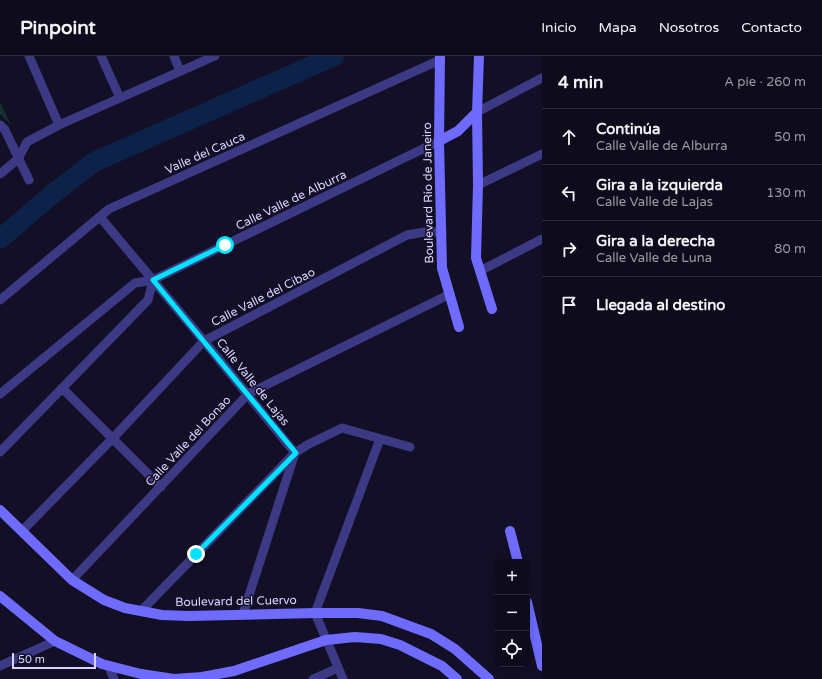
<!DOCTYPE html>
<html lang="es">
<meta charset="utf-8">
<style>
:root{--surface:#0e0b1c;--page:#1c1929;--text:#f1f3f6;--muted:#9b9ba3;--line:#2e2b3b}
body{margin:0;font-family:"Varela Round",sans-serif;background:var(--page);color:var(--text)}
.controls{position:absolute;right:12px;bottom:12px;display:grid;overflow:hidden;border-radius:8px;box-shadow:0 2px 10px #0003}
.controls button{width:36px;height:36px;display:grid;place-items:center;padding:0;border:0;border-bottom:1px solid var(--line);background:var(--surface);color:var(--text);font:20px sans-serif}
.scale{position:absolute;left:12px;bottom:10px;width:84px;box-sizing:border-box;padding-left:4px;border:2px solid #d9d4ff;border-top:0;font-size:11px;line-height:14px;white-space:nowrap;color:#d9d4ff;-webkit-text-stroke:3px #130f26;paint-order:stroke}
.stop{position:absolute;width:12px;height:12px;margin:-9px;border:3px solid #00e5ff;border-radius:50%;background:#fff}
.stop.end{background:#00e5ff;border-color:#fff;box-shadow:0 1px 4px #0008}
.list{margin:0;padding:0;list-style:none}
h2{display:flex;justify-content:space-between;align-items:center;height:52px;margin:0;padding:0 16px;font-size:17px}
h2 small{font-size:13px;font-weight:400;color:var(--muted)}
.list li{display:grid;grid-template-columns:26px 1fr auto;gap:12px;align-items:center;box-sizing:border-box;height:56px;padding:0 16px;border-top:1px solid var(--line)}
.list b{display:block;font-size:15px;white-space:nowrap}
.list p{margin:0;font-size:13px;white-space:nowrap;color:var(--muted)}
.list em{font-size:13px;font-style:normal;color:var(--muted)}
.icon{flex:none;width:22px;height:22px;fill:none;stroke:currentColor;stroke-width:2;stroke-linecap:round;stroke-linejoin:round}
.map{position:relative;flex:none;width:542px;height:623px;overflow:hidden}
header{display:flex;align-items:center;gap:24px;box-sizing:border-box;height:56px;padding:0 20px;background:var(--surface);border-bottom:1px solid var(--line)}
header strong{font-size:19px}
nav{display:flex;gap:22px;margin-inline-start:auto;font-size:14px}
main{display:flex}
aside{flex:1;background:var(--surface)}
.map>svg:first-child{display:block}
.green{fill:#12302f}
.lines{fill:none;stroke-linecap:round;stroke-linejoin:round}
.river{stroke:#0c2248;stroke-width:20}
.street{stroke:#3d3a85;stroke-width:9}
.secondary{stroke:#6f6bff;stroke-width:10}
.route{stroke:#00e5ff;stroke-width:5}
.labels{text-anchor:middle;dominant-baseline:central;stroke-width:3;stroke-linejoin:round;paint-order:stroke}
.street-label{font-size:12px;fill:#d9d4ff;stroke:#130f26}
</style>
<header>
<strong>Pinpoint</strong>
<nav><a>Inicio</a><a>Mapa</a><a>Nosotros</a><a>Contacto</a></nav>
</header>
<main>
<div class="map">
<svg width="542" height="623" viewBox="0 0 542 623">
<rect width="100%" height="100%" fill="#130f26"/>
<path class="green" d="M0 46 11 69 0 58Z"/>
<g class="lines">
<path class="river" d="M0 183 55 136 94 106 334 0"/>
<path class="street" d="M29 0 59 69
M101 0 120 42
M174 0 180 15
M477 56 542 22
M0 69 5 74 29 124
M0 118 18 103 27 86 59 69 215 0
M478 129 542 98
M100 161 204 285 295 397 243 558
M480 215 542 183
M0 244 109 153 440 4
M62 332 161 431
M0 338 135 227 153 224 439 85
M0 396 148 244 153 224
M22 475 113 382 204 285 407 179 425 176H442
M72 524 248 338 450 238
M141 555 295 397 307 389 342 372 410 391
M0 610 55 585
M109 611 114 623
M313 623 338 612
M343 623 315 557 380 383"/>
<path class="secondary" d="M440 0 439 85 442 212 459 271
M479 0 477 56 478 129 476 202 492 253
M439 85 458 75 477 56
M0 454 72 524 104 544 125 552 162 559 188 560 315 557H358L382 560 431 578 455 593 489 623
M510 475 518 506
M0 540 55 585 102 608 141 618 174 623 202 621 234 615 326 584 355 581 381 583 400 589 442 610 457 623
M527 546 542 610"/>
</g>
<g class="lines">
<path class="route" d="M196 498 296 397 153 224 225 189"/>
</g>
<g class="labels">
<g class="street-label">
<text transform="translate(205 97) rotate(-24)">Valle del Cauca</text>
<text transform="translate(428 137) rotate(-91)">Boulevard Río de Janeiro</text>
<text transform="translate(291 144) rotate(-26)">Calle Valle de Alburra</text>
<text transform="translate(263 241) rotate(-27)">Calle Valle del Cibao</text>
<text transform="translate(253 326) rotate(51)">Calle Valle de Lajas</text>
<text transform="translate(188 385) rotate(-47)">Calle Valle del Bonao</text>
<text transform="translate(236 545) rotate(-1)">Boulevard del Cuervo</text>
</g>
</g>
</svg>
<div class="controls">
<button>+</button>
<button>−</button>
<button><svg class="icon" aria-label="locate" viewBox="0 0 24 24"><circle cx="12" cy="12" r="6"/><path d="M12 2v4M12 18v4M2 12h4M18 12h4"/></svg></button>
</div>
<div class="scale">50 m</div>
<div class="stop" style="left:225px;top:189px"></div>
<div class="stop end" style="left:196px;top:498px"></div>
</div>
<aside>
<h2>4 min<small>A pie · 260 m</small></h2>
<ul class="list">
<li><svg class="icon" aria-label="ahead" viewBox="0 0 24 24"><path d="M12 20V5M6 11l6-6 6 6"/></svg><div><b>Continúa</b><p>Calle Valle de Alburra</p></div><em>50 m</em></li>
<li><svg class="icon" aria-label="left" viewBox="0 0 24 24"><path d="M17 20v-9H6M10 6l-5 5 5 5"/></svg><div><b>Gira a la izquierda</b><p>Calle Valle de Lajas</p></div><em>130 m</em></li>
<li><svg class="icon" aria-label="right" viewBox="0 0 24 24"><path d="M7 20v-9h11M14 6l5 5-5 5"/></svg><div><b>Gira a la derecha</b><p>Calle Valle de Luna</p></div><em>80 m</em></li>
<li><svg class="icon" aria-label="arrive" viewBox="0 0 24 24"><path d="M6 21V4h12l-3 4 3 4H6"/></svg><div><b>Llegada al destino</b></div></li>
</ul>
</aside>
</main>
